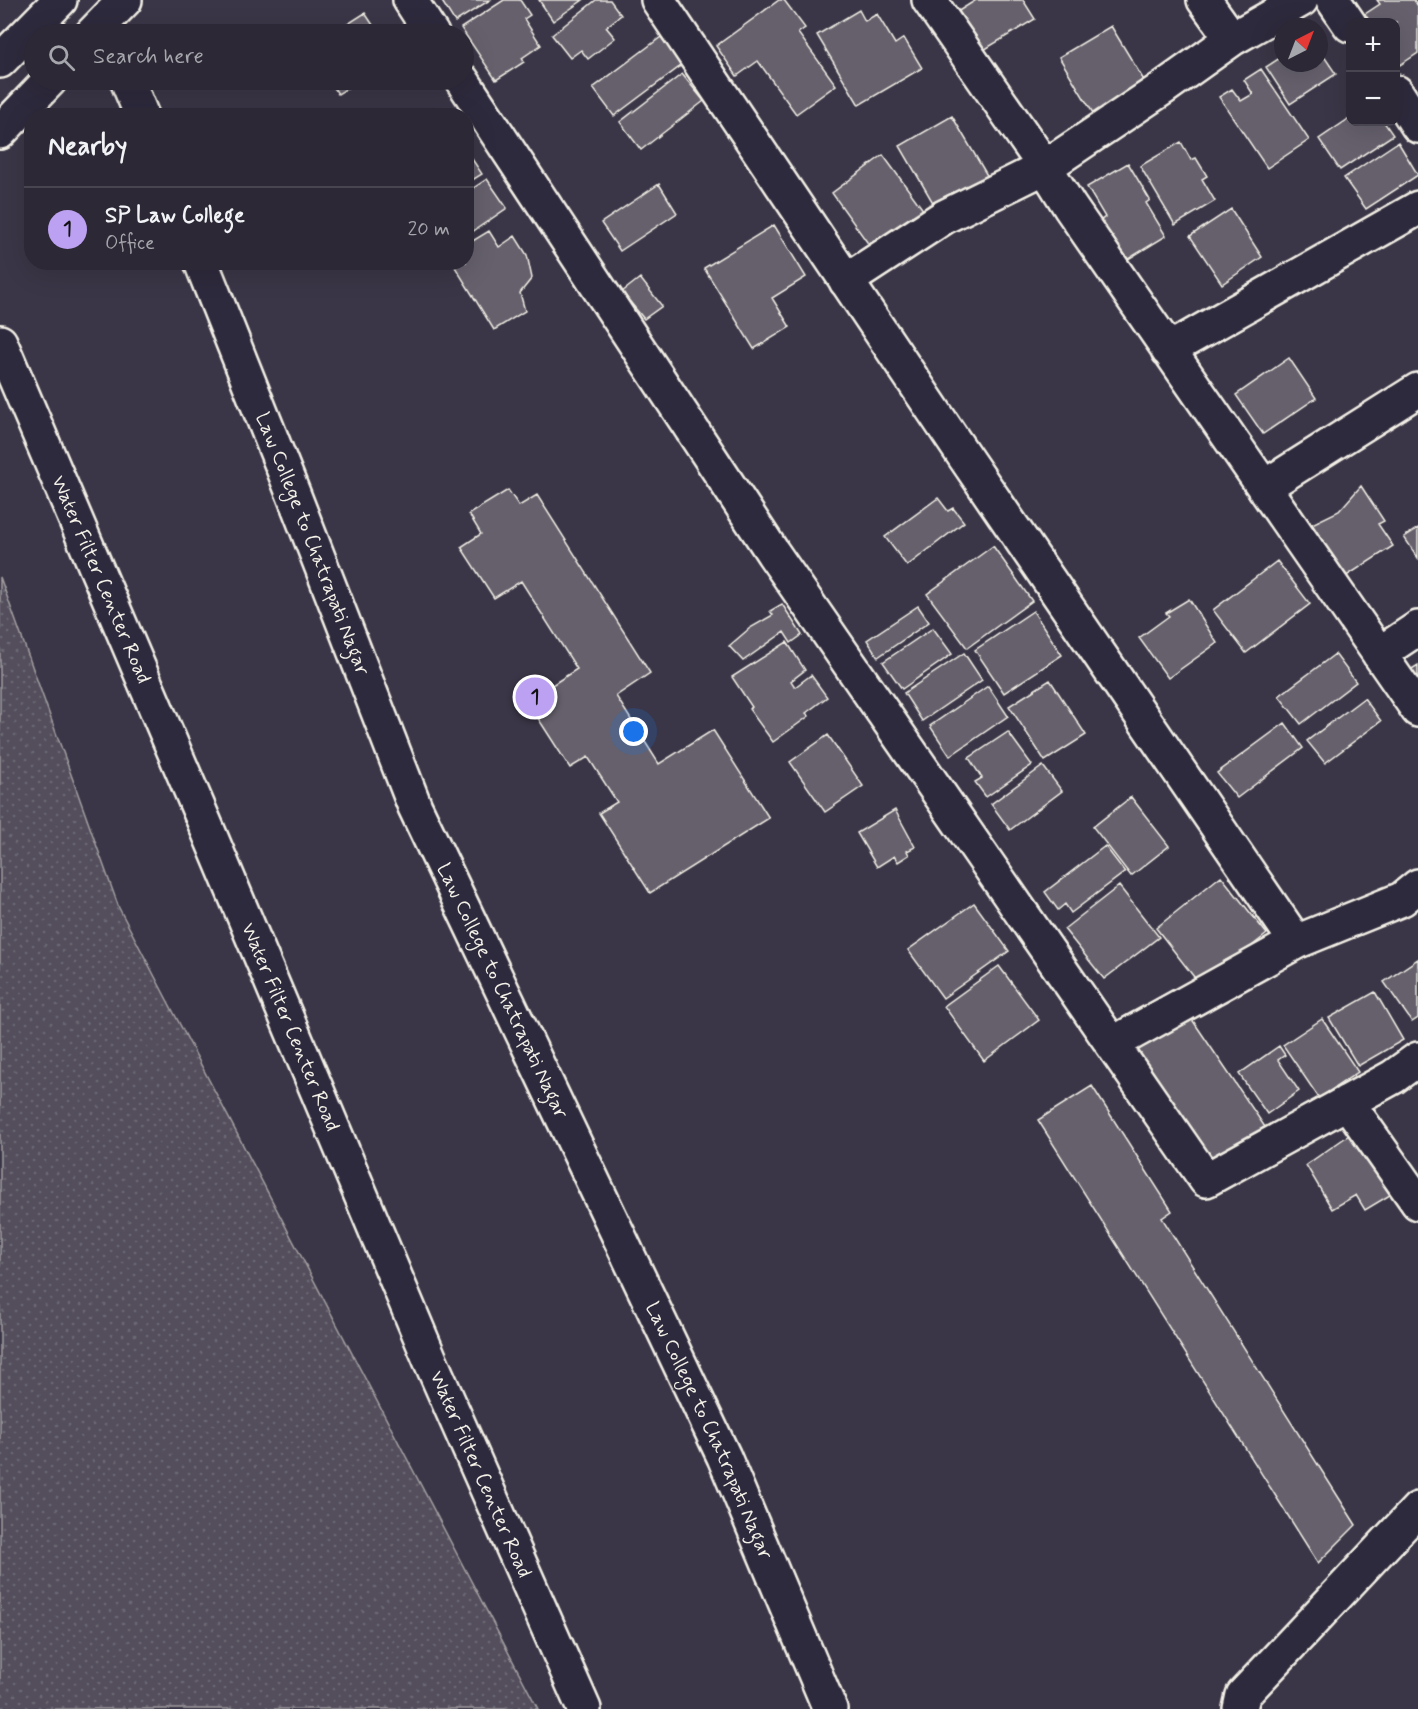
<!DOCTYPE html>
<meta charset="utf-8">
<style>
:root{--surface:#2c2835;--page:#34303d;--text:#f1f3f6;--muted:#a6a6ad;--line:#484450;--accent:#bca0f2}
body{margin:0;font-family:Mynerve,sans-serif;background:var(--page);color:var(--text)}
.controls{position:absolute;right:18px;top:18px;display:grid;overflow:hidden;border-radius:12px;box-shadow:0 6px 24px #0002}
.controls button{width:54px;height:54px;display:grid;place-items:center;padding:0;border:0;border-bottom:2px solid var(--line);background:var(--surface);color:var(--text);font:30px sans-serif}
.compass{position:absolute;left:1274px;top:18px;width:54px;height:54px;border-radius:50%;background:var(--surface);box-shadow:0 6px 24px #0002;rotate:42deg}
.you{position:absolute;left:634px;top:732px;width:21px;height:21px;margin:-15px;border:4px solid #fff;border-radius:50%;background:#1a73e8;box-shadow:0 0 0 9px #1a73e833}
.badge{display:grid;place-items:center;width:39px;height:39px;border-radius:50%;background:var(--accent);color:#111;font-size:20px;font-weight:700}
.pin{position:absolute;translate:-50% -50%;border:3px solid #fff;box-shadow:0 2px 6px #0006}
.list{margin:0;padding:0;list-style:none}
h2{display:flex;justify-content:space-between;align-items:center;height:78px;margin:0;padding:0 24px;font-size:26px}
h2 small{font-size:20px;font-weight:400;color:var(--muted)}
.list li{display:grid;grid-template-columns:39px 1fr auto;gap:18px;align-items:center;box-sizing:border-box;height:84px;padding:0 24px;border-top:2px solid var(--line)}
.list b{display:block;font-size:22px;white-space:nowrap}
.list p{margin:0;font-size:20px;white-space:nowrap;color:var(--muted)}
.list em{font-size:20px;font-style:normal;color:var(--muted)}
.icon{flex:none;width:33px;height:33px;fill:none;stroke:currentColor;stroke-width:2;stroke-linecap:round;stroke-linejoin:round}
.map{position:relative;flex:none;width:1418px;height:1709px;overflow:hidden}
.search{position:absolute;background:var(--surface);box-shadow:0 6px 24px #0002;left:24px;top:24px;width:450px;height:66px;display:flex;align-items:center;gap:15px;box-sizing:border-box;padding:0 21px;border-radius:33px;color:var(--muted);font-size:22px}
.panel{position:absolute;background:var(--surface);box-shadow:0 6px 24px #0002;left:24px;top:108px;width:450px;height:162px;border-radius:24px}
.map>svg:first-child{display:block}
.grass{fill:url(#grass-dots);stroke:#a4a0a2;stroke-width:1.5}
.building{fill:#65616c;stroke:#f4f1e8;stroke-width:1.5}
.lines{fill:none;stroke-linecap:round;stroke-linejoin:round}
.street-casing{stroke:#f4f1e8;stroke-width:38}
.secondary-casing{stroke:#f4f1e8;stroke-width:38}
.primary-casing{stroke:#f4f1e8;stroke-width:38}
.street{stroke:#2f2a3d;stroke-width:33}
.secondary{stroke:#2f2a3d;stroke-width:33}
.primary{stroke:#2f2a3d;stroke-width:33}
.labels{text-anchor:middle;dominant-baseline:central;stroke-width:4.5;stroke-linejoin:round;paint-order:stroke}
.street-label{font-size:20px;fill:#f4f1e8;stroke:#2f2a3d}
</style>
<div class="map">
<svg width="1418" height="1709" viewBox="0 0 1418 1709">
<defs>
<pattern id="grass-dots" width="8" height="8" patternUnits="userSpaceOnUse" patternTransform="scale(1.5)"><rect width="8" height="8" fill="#534e5c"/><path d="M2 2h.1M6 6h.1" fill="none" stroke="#6c6873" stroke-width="1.8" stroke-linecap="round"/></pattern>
</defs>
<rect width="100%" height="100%" fill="#3b3647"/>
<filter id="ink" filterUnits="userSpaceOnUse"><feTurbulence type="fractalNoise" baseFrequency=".0167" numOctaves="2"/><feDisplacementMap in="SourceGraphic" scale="12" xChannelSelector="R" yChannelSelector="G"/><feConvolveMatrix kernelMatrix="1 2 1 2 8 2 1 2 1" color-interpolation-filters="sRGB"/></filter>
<g filter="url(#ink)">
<path class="grass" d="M0 577 119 908 538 1709H0Z"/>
<path class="building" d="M441 0H490L455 22Z
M504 0H520L530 15 524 19 541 45 522 58 524 62 496 80 461 28Z
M539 0H583L553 21Z
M596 0H610L621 15 606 27 615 38 588 59 581 50 570 58 552 35Z
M779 0H784L805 28 798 33 836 85 796 114 758 61 737 76 716 46Z
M976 0H1023L1035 19 982 51 957 12Z
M1377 0H1414L1418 6V53L1400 65 1396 59V22H1370L1365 14 1380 4Z
M859 10 865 21 877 14 895 44 904 38 922 68 859 105 817 35Z
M365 13 379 34H332Z
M1111 26 1151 92 1099 123 1059 57Z
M661 37 682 65 614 116 593 88Z
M1319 49 1336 74 1290 104 1266 67 1283 56V63H1319Z
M1261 69 1309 140 1267 168 1219 97 1232 89 1241 101 1253 94 1244 80Z
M682 74 704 101 641 150 620 122Z
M329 80H360L338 94Z
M952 116 991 182 939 213 900 146Z
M1350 118V122H1384L1393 135 1340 170 1319 139Z
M1181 142 1191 160 1196 158 1207 176 1202 179 1215 201 1175 225 1140 166Z
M1398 142 1418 175 1366 209 1344 178Z
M466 150 482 174 466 184Z
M883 155 924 211 872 249 832 193Z
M1128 163 1150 200 1146 203 1166 236 1125 261 1100 221 1105 217 1087 187Z
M487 179 507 208 466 236V193Z
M659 184 677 213 620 251 601 223Z
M1231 209 1262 257 1222 284 1190 236Z
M774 225 806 277 772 298 790 327 754 349 704 268Z
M489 231 499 247 515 236 527 255 532 278 520 293 525 311 494 330 452 262H466V245Z
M640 278 662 306 644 319 622 292Z
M1289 358 1316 398 1263 434 1236 395Z
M1361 486 1384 521 1378 524 1393 546 1345 577 1312 524 1339 511Z
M508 490 519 506 537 495 650 673 616 696 659 764 713 730 769 818 650 893 599 813 617 802 588 757 570 768 527 701 577 669 521 581 494 598 461 547 481 534 469 514Z
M938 498 948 511 953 508 964 522 907 566 885 537Z
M1418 528V558L1404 537Z
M993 546 1032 601 967 648 927 594Z
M1277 561 1310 604 1246 653 1213 610Z
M1189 599 1217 643 1168 678 1139 638 1169 616 1166 613Z
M782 604 802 635 791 643 784 632 743 661 729 646 750 628 773 615 770 611Z
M918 606 929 622 878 657 867 640Z
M1033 611 1062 655 1004 693 975 650Z
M933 628 952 654 902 689 883 662Z
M787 642 805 670 791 681 795 687 811 675 827 697 806 713 809 716 773 742 749 709 752 707 732 677Z
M964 653 982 680 922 721 904 693Z
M1335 654 1356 682 1301 724 1279 696Z
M1418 665V682L1410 670Z
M1050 680 1086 735 1045 761 1009 706Z
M988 686 1008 716 950 756 930 726Z
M1364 698 1381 721 1325 763 1307 741Z
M1285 723 1303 748 1237 798 1217 773Z
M1008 732 1032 765 986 797 975 782 982 778 969 758Z
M828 735 863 786 825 812 790 762Z
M1043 766 1062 791 1010 830 991 804Z
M1131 797 1169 846 1131 876 1093 827Z
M895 810 915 847 907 851 909 855 898 862 894 856 877 867 857 833Z
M1105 846 1125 872 1071 913 1065 904 1058 910 1045 892Z
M1221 876 1267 934 1201 986 1156 928Z
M1119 886 1159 937 1104 979 1064 929Z
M974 903 1009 951 943 998 908 950Z
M1418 959V1018L1412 1022 1384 982Z
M999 966 1039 1020 984 1061 944 1006Z
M1375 992 1403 1040 1358 1066 1329 1018Z
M1187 1012 1265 1127 1213 1162 1134 1048Z
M1322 1019 1358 1072 1319 1098 1283 1045Z
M1279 1046 1285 1055 1278 1060 1299 1091 1267 1114 1239 1074Z
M1092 1086 1172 1211 1162 1218 1356 1525 1318 1563 1038 1120Z
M1352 1133 1390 1195 1365 1210 1356 1195 1332 1209 1306 1165Z"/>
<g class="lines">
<defs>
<path id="street" d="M410 0 432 34
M658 0 964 456 1296 942
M929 0 1045 167 1070 207 1418 710
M1333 0 1350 25
M1232 39 1301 0
M462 80 773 553 1206 1180 1393 1077 1418 1059
M1396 92 1418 126
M846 281 944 217 1045 167 1163 88 1232 39 1204 0
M1168 350 1418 208
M1264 487 1418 390
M1379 654 1418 628
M1112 1044 1296 942 1402 899 1418 886
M1347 1102 1418 1203
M1240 1709 1243 1695 1418 1509"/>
<g id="secondary">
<path d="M127 80 142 116"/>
<path id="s1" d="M201 262 293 493 415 807 724 1457 830 1709"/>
<path id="s2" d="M0 342 209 833 431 1362 584 1709"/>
</g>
<path id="primary" d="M92 34 125 0
M0 61 60 0
M0 132 50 80"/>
</defs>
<use href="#street" class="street-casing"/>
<use href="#secondary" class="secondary-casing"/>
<use href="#primary" class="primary-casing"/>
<use href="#street" class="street"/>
<use href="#secondary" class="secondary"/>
<use href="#primary" class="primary"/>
</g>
</g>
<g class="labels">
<g class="street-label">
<text stroke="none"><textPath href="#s1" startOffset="303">Law College to Chatrapati Nagar</textPath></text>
<text stroke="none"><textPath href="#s2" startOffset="258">Water Filter Center Road</textPath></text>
<text stroke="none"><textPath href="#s1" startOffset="789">Law College to Chatrapati Nagar</textPath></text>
<text stroke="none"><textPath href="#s2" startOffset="744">Water Filter Center Road</textPath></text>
<text stroke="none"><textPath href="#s1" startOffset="1275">Law College to Chatrapati Nagar</textPath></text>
<text stroke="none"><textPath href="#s2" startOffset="1230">Water Filter Center Road</textPath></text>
</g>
</g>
</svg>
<div class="controls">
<button>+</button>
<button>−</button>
</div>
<svg class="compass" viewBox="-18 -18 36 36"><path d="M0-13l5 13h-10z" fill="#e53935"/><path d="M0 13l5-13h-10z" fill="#a6a6ad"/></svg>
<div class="you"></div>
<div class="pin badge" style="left:535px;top:697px">1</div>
<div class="search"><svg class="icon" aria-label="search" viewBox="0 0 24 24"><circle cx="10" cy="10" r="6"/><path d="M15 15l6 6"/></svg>Search here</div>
<section class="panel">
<h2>Nearby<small></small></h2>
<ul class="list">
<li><span class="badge">1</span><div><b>SP Law College</b><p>Office</p></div><em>20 m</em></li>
</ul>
</section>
</div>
